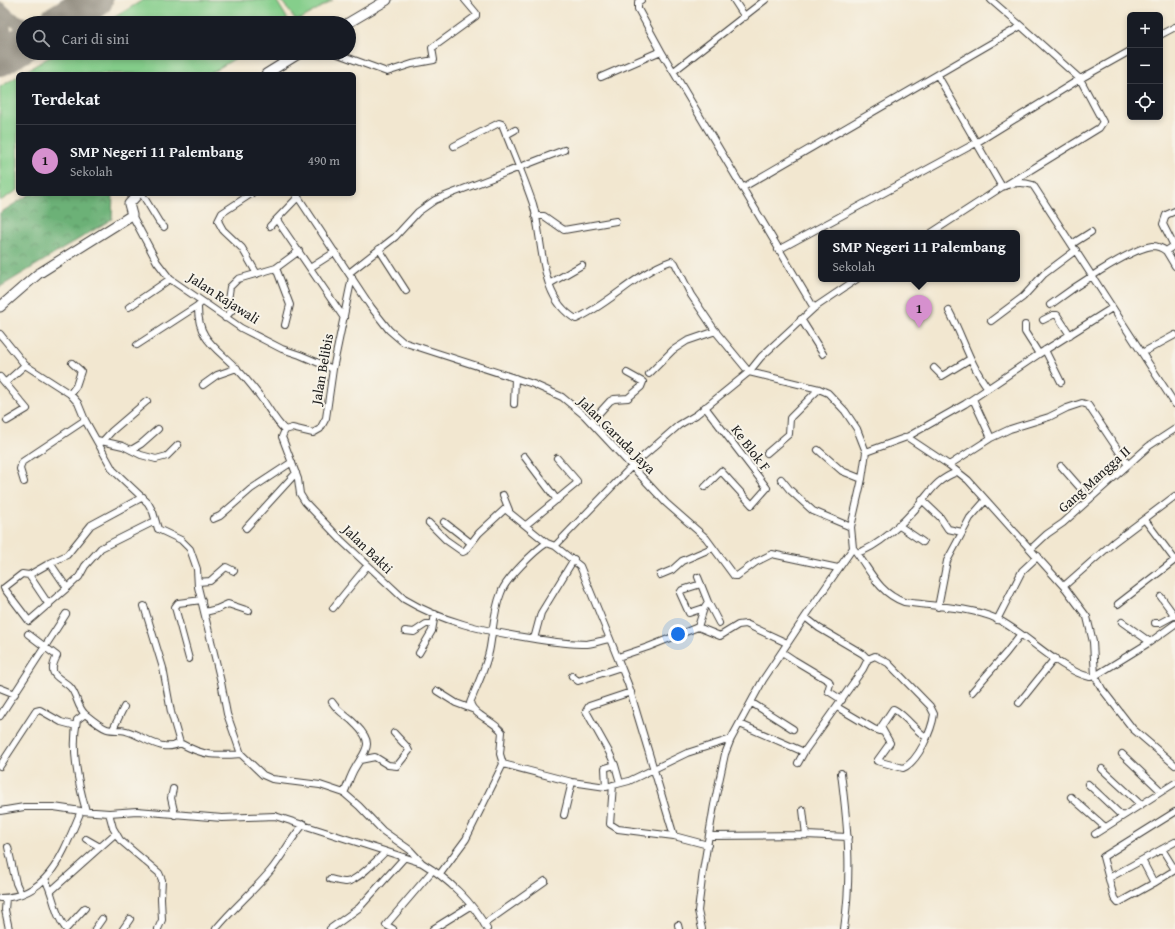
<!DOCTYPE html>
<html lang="id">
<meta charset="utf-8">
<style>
:root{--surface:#171b24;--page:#242831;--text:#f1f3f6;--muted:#9ea1a6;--line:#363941;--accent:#d690ce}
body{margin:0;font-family:"Gentium Book Plus",serif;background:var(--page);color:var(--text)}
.controls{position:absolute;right:12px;top:12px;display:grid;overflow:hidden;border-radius:6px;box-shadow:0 2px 6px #0003}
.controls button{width:36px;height:36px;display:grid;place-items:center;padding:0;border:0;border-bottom:1px solid var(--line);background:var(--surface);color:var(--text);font:20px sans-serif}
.you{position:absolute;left:678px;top:634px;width:14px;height:14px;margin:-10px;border:3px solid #fff;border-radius:50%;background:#1a73e8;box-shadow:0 0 0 6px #1a73e833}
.badge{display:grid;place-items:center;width:26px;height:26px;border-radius:50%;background:var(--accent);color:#111;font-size:13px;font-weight:700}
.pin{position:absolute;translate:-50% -33px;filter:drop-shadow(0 1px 2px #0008)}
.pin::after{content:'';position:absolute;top:21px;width:14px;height:12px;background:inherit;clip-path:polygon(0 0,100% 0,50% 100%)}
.popup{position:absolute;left:818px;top:230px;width:202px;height:52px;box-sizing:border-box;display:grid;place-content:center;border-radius:6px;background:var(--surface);filter:drop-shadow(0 1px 3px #0005);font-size:13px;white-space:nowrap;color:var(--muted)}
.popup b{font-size:15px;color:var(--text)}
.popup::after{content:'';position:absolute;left:50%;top:100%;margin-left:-8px;border:8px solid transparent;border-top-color:var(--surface)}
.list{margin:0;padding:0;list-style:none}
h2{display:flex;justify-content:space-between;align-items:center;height:52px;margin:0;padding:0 16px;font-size:17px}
h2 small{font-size:13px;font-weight:400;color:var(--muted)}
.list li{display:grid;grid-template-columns:26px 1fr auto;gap:12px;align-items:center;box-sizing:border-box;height:72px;padding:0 16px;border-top:1px solid var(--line)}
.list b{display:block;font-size:15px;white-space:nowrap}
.list p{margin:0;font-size:13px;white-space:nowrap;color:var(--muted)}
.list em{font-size:13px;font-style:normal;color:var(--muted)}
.icon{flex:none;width:22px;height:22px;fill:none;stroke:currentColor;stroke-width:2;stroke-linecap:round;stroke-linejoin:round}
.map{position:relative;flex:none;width:1175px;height:929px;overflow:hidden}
.search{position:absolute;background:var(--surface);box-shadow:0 2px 6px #0003;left:16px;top:16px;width:340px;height:44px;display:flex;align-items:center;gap:10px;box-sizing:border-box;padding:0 14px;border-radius:22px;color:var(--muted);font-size:15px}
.panel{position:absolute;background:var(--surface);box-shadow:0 2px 6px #0003;left:16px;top:72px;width:340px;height:124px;border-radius:6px}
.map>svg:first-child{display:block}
.green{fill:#85ce8b;stroke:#507554}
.forest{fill:url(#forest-crowns);stroke:#44664a}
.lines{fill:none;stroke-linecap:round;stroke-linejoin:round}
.taxiway{stroke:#878276;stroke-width:14}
.runway{stroke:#878276;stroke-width:36}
.street-casing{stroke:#3c3a37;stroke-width:8}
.secondary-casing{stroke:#3c3a37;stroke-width:11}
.street{stroke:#fff;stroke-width:6}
.secondary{stroke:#fff;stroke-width:9}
.labels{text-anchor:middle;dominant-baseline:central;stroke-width:4;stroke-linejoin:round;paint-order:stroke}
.street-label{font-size:14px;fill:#1c1c1c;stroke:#f7f3e8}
</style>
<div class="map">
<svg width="1175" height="929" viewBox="0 0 1175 929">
<defs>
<pattern id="forest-crowns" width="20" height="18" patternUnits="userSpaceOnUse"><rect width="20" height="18" fill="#6cb177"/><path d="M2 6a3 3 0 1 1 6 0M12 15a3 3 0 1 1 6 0" fill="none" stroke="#588f61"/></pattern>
</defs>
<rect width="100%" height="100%" fill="#f7f3e8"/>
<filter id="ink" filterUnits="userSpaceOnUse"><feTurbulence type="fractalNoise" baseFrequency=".025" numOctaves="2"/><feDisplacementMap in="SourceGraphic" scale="8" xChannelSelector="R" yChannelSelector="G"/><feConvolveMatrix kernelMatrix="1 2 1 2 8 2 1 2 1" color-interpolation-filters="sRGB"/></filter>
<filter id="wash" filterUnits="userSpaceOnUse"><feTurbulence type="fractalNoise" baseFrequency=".012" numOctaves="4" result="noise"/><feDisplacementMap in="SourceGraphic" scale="16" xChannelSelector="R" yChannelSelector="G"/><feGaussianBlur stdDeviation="0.9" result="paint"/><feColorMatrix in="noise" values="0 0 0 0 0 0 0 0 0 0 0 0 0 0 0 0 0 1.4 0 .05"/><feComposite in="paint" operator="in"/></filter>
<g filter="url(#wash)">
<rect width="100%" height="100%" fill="#f2e7d0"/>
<path class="green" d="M143 0H276L287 18V23H105Z
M281 0H333L301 19H295Z
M56 53H244L209 74H21Z
M18 76V190L0 201V87Z"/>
<path class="forest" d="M30 194H113L112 219 0 287V213Z"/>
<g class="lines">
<path class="taxiway" d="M0 9 10 18 23 24
M0 12 4 29 0 48"/>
<path class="runway" d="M57 23 95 0
M0 58 23 44"/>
</g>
</g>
<g filter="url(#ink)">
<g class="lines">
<defs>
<path id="street" d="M641 0 638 2V9L661 51
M734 0 745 17
M991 0 1021 26
M1160 35 1175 27
M335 53 387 72 412 64 434 60 432 48 476 16V13L465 0
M674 71 765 0
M938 76 1002 187
M601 77 661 51 814 308 761 357 749 372 696 415 679 425 632 466 555 546 547 543C535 550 505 580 501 593 494 610 493 629 490 647 487 666 477 685 470 703 475 717 494 720 502 732L500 754 503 764 572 782 606 787 629 781 687 753 731 739
M506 135 515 130
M454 146 499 123 502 124C512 150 524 177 533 204 544 241 538 298 576 319 610 304 636 273 671 261L675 263 691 295 716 332 749 372 819 389 828 393 845 411 857 429 866 452 862 479 851 527 853 548
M742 188 1021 26 1080 79 1103 122 1099 128 1006 185
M142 194 159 222 164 227
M251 194 222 213 218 221 223 230 242 248 257 274
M296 194 371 307 389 330 403 342 533 384 562 397 585 416 666 503 706 538 734 576H737L756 562 772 554 838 568
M132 215 157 262 170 279 241 328 282 349 300 355 333 369
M535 216H544L564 230 616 221
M277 220 344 318
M270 226 298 197
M931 233 1002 187C1011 183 1023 182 1033 185L1175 404
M1072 244 1091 232
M1174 246 1163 224 1166 215 1175 211
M379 249 406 291
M778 250 976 143 1080 79 1130 51
M1166 251 1175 266
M276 268 290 305 285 325
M310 268 335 252
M349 273 395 237 418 212 435 200 564 150
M549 284 582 265
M198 305C197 340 216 347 237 369 245 377 252 386 259 395 268 406 274 420 285 430
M1050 305C1070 290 1129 249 1152 246 1157 246 1162 248 1166 251L1175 245
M129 307 170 279
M814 308 857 279
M949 311C963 337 970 365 988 388
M225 318 233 309 228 300 230 287 238 279 276 268 299 251
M801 319 823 354
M1043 320 1053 315H1057L1070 335
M991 321 1023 297 1044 274 1076 250
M1025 325V332L1039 354
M0 334 25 365 70 394 78 403 85 420 22 462 20 469 24 482
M137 345 200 304
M1045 350 1061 382
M1142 353 1175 335
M934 368 942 376 970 359
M649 374 673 350 687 341 716 331
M0 377 27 409 7 421
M5 383 25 365
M203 385 217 375 237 368
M70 394 76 386 81 371 72 363
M514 404 515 378
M85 420 113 470 148 503 153 512 158 529 181 540 190 549 197 569 198 587 221 682 227 714 241 754 263 775 272 779 320 785 344 793 359 806 383 831 410 850 422 863
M591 422 610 401 614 399 628 398 641 387 643 382 627 373
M285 430 282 437 284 442 298 479 300 494 305 502 342 541 404 599C442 622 485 631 529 638 547 641 568 644 587 644 594 643 603 640 610 639
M285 430 292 428 313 433 320 429 326 418 333 369 352 277
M907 437 949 465 968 480 1066 589 1087 617 1093 642 1095 676 1102 689 1133 729 1175 765
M991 438 1010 429 1049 417 1067 408 1082 403 1088 405 1128 465
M97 440 123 446 141 455 156 459 167 456 178 445
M102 442 112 431 147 401
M131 450 141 444 158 429
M818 450 842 471 862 479
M866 452 907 437 965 404 1039 354 1112 308
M767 453 789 434 790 418 819 389
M524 456 557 500
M949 465 991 438 973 399
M1061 466 1090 499
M781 479 790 490 813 511 851 527
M705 487 721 471 752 505 767 488 705 407
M503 495 509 510
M143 497 91 525 67 555 50 563 67 588 79 577 85 566 101 548 155 521
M922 500 940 517 948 529 962 532
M213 519 220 516 251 489 292 462
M1145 520 1175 560
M444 522 471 543
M429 523 446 540 463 552 465 551 479 533 505 509 547 543
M526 525 577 483V481L557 458
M898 525 923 542
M246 528 296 473
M555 546 580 566 610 639 628 684 674 836 708 845
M1031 549 1047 534 1063 523 1149 446 1175 429
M857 553C878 547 904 522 918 506 932 490 936 480 957 472
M50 563 29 575 22 574 4 588 29 621 67 588
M29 575 49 605
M660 575 672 570 682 561 712 548
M698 577 708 602 704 608 698 627
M198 582 210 581 226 567 234 571
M701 584 682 590 680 593 689 613 704 608
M1064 586 1114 542 1175 496
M1161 597 1175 616
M708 602 719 623
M1118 604 1175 560
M144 606 163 668 171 712 180 743
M938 607 947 561 970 518 985 501
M333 608 367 566
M205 612 217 609 228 604 249 611
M997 620 1022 571 1038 556
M1122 622 1150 642
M1155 623H1160L1175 615
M405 631 414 632 426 624H433
M28 634 57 656C46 677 59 676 70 687 77 694 77 707 85 714 90 718 101 727 107 729 113 731 120 729 126 731 143 735 161 754 180 743 203 756 216 756 241 754
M534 639 541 613 574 559
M782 652 794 660 829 681 830 684 828 691 842 700
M419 653 432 631 435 614
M618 657 648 647 698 627 720 636 738 625 746 624 787 643
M189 659 175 607 178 603 202 600
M868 659 875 656 888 663 930 706 934 714C932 730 918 762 903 768L877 761 890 743 881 727 893 709C901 711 916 731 926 737
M572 676 578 681 621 667
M0 688 15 694
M437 691 456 703 472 709
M972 692 1006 653 1020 635
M332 702C340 714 347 715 356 725 375 744 366 749 355 768 350 776 348 785 344 793
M752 703 793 729
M1019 703 1055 658
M837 707 874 729 883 732
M85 714 77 720C71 750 78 782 86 811
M0 716 66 614
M740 724 804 752 863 669 868 659 863 654 819 628 805 617
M113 729 124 707
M1122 754 1161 791
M360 760 375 757 388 765 397 766 409 751 407 747 394 733
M798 763 804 752
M0 766 36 711 40 710 61 722 76 726
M1102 769 1141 805
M841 773C848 828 852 873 844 929
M620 783 615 765 609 752 586 711 589 706 631 692
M1088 784 1122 816
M613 785 610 824 618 829 674 836
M606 787 605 768 615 765
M173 789 171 798 175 815
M1071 797 1105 827
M803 810 806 835
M0 811 24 807H54L81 811 109 813 137 811 222 818 275 816 422 863C447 878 473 902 487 929
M109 813 113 828 120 840 159 873 162 880 161 898 162 920 158 929
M564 815 572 782
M1095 834 1175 783
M710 836 806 835 848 837
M86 839 100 847
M8 847 16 883 21 894
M1162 849 1175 870
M1142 860 1154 883 1118 903 1114 898 1103 857 1175 812
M440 874 466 839 503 764
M1109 878 1175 842
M45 879C54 895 54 914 66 929
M330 879C335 880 342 882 346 882 357 881 377 860 385 852
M1154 883 1175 870
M51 891 116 833
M0 898C50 897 64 850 81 811
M6 898 5 910 9 929
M484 924 545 881
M678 925 679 929
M66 929 85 908
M95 929 102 919
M123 929 130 919
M216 929C233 908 254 891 271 870 283 855 291 838 304 824
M330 929 359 908 404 858
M393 929 386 925 433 870
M433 929 470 906
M702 929 698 911 703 871 714 805 725 754 731 739 763 680 805 617 853 548C870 569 877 592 904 602 932 606 971 607 997 619 1026 633 1059 670 1090 677L1095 676 1150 642 1175 624"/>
<path id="secondary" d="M348 23 387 0
M266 74 300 53
M0 307 38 274 132 215 129 204 138 194"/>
</defs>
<use href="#street" class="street-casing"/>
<use href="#secondary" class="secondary-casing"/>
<use href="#street" class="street"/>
<use href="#secondary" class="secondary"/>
</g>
</g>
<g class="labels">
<g class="street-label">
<text transform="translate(224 298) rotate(33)">Jalan Rajawali</text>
<text transform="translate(322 369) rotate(-80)">Jalan Belibis</text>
<text transform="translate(617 435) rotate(45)">Jalan Garuda Jaya</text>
<text transform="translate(751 448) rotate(53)">Ke Blok F</text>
<text transform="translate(1094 479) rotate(-42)">Gang Mangga II</text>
<text transform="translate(368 549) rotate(44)">Jalan Bakti</text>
</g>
</g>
</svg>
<div class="controls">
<button>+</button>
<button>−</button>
<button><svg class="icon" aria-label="locate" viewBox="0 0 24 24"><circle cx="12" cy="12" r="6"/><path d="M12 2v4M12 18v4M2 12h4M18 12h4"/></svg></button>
</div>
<div class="you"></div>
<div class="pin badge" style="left:919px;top:328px">1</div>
<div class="popup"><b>SMP Negeri 11 Palembang</b>Sekolah</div>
<div class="search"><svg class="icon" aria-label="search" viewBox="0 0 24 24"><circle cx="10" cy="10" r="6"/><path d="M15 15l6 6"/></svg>Cari di sini</div>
<section class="panel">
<h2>Terdekat<small></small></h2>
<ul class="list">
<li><span class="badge">1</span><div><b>SMP Negeri 11 Palembang</b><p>Sekolah</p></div><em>490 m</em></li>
</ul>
</section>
</div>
